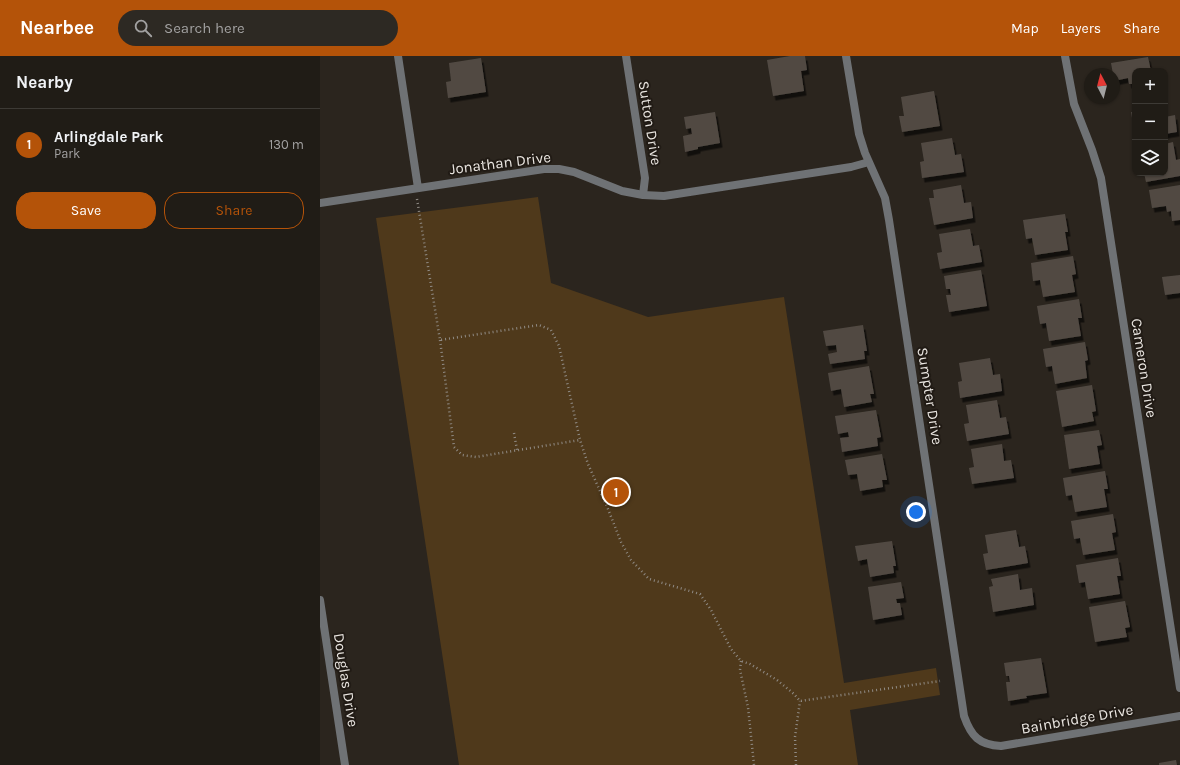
<!DOCTYPE html>
<meta charset="utf-8">
<style>
:root{--surface:#201c16;--page:#2d2923;--text:#f1f3f6;--muted:#a2a1a1;--line:#3d3a35;--accent:#b45309}
body{margin:0;font-family:Karla,sans-serif;background:var(--page);color:var(--text)}
.controls{position:absolute;right:12px;top:12px;display:grid;overflow:hidden;border-radius:8px;box-shadow:0 1px 3px #0004}
.controls button{width:36px;height:36px;display:grid;place-items:center;padding:0;border:0;border-bottom:1px solid var(--line);background:var(--surface);color:var(--text);font:20px sans-serif}
.compass{position:absolute;left:764px;top:12px;width:36px;height:36px;border-radius:50%;background:var(--surface);box-shadow:0 1px 3px #0004;rotate:353deg}
.you{position:absolute;left:596px;top:456px;width:14px;height:14px;margin:-10px;border:3px solid #fff;border-radius:50%;background:#1a73e8;box-shadow:0 0 0 6px #1a73e833}
.badge{display:grid;place-items:center;width:26px;height:26px;border-radius:50%;background:var(--accent);color:#fff;font-size:13px;font-weight:700}
.pin{position:absolute;translate:-50% -50%;border:2px solid #fff;box-shadow:0 1px 4px #0006}
.list{margin:0;padding:0;list-style:none}
h2{display:flex;justify-content:space-between;align-items:center;height:52px;margin:0;padding:0 16px;font-size:17px}
h2 small{font-size:13px;font-weight:400;color:var(--muted)}
.list li{display:grid;grid-template-columns:26px 1fr auto;gap:12px;align-items:center;box-sizing:border-box;height:72px;padding:0 16px;border-top:1px solid var(--line)}
.list b{display:block;font-size:15px;white-space:nowrap}
.list p{margin:0;font-size:13px;white-space:nowrap;color:var(--muted)}
.list em{font-size:13px;font-style:normal;color:var(--muted)}
.actions{display:flex;gap:8px;padding:12px 16px}
.actions a{flex:1;padding:9px 0;border:1px solid var(--accent);border-radius:16px;text-align:center;font-size:14px;color:var(--accent)}
.actions .main{background:var(--accent);color:#fff}
.icon{flex:none;width:22px;height:22px;fill:none;stroke:currentColor;stroke-width:2;stroke-linecap:round;stroke-linejoin:round}
.map{position:relative;flex:none;width:860px;height:709px;overflow:hidden}
header{display:flex;align-items:center;gap:24px;box-sizing:border-box;height:56px;padding:0 20px;background:var(--accent);color:#fff}
header strong{font-size:19px}
nav{display:flex;gap:22px;margin-inline-start:auto;font-size:14px}
.search{width:280px;height:36px;background:var(--page);display:flex;align-items:center;gap:10px;box-sizing:border-box;padding:0 14px;border-radius:22px;color:var(--muted);font-size:15px}
main{display:flex}
aside{flex:1;background:var(--surface)}
.map>svg:first-child{display:block}
.green{fill:#4f391b}
.building{fill:#514a43;filter:url(#shadow)}
.lines{fill:none;stroke-linecap:round;stroke-linejoin:round}
.path{stroke:#908b85;stroke-width:2.5;stroke-dasharray:1 3;stroke-linecap:butt}
.minor{stroke:#6f7275;stroke-width:8}
.labels{text-anchor:middle;dominant-baseline:central;stroke-width:4;stroke-linejoin:round;paint-order:stroke}
.street-label{font-size:15px;fill:#eae6e1;stroke:#211b15}
</style>
<header>
<strong>Nearbee</strong>
<div class="search"><svg class="icon" aria-label="search" viewBox="0 0 24 24"><circle cx="10" cy="10" r="6"/><path d="M15 15l6 6"/></svg>Search here</div>
<nav><a>Map</a><a>Layers</a><a>Share</a></nav>
</header>
<main>
<aside>
<h2>Nearby<small></small></h2>
<ul class="list">
<li><span class="badge">1</span><div><b>Arlingdale Park</b><p>Park</p></div><em>130 m</em></li>
</ul>
<div class="actions"><a class="main">Save</a><a>Share</a></div>
</aside>
<div class="map">
<svg width="860" height="709" viewBox="0 0 860 709">
<defs>
<filter id="shadow"><feDropShadow dx="2.5" dy="4.5" stdDeviation="0" flood-color="#0009"/></filter>
</defs>
<rect width="100%" height="100%" fill="#2b251e"/>
<path class="green" d="M218 141 231 227 328 261 464 241 524 627 616 612 620 639 530 654 538 709H139L56 162Z"/>
<path class="building" d="M470 0H485L487 14 481 15 484 35 453 40 447 4Z
M828 1 831 15H815V35L813 28H809L808 22 794 25V18H793L791 7Z
M161 2 166 36 128 42 126 26 131 25 129 7Z
M614 35 620 70 582 76 579 60H584L581 41Z
M395 56 400 87 378 91V93L365 96 363 80 372 78 371 72 366 73 364 61Z
M811 56H815V74H814Z
M855 59 857 76 845 78V61Z
M632 82 635 99 641 98 644 116 602 122 600 106 604 105 601 87Z
M853 86 856 104 860 103V120L826 126 824 117H845V88Z
M641 129 644 147 651 146 653 162 614 169 609 142H614L613 134Z
M860 129V164L852 165 851 155 847 156 846 150 832 152 829 134Z
M745 158 748 176H745L748 194 715 199 712 182 706 183 703 164Z
M650 173 653 190 659 189 662 206 620 213 617 197 622 196 619 178Z
M753 200 756 218 752 219 755 236 723 241 720 224 713 225 711 207Z
M661 214 667 250 629 256 626 239H631L630 233H626L624 220Z
M860 219V237L845 239 842 221Z
M759 243 762 262H758L761 280 729 285 726 267 720 268 717 250Z
M543 269 547 295H544L545 303 510 308 508 298 517 296 516 289 506 290 503 275Z
M765 286 768 304 765 305 767 322 735 328 732 310 726 311 723 293Z
M670 302 673 319 680 318 682 335 640 342 638 326 642 325 639 307Z
M549 310 554 338H550L552 346 524 351 521 333 511 335 508 317Z
M772 329 776 355 772 356 774 365 742 371 736 335Z
M677 344 680 362 686 361 689 378 647 385 644 368 649 367 646 349Z
M556 354 561 381 557 382 558 390 522 396 520 382 529 381 528 376 518 378 515 360Z
M779 374 782 389 777 390 780 408 749 413 744 379Z
M682 388 684 405 691 404 694 422 652 428 649 412 654 411 651 393Z
M562 398 567 424H562L563 431 540 435 537 418 528 419 525 404Z
M785 415 788 433H784L787 451 755 456 752 439 746 440 743 422Z
M793 458 796 476 792 477 795 494 763 499 760 482 754 483 751 465Z
M696 474 699 491 705 490 708 507 666 514 663 498 668 497 665 479Z
M572 485 576 510H573L574 517 550 521 547 503 538 505 535 490Z
M798 502 801 520H797L800 538 768 543 765 526 759 527 756 509Z
M698 518 700 534 712 532 714 549 673 556 669 531 673 530 671 523Z
M581 526 584 542 576 543 577 547H580L582 559 553 564 548 531Z
M805 545 810 571 805 572 807 581 775 586 769 551Z
M721 602 727 637 706 640 707 642 688 645 686 626H690L689 620H686L684 607Z
M856 704 857 709H839V707Z"/>
<g class="lines">
<path class="path" d="M97 143 120 284 219 269 231 274 239 290 260 384 268 408 288 453 301 486 311 504 329 523 380 538 391 554 411 593 421 605 430 608 457 624 474 638 480 645 620 625
M120 284 134 391 142 399 156 401 260 384
M194 377 197 394
M421 605 420 614 428 651 434 709
M476 709 475 681 480 645"/>
<path class="minor" d="M78 0 98 132
M306 0 325 122 323 139
M526 0 539 78 545 97 565 142 569 164 644 660C651 680 659 689 681 690L860 660
M745 0 754 48 772 94 781 122 860 632
M0 147 224 113H239L254 116 302 135 323 139 344 140 531 111 549 106
M0 544 25 709"/>
</g>
<g class="labels">
<g class="street-label">
<text transform="translate(330 67) rotate(81)">Sutton Drive</text>
<text transform="translate(180 107) rotate(-7)">Jonathan Drive</text>
<text transform="translate(824 312) rotate(81)">Cameron Drive</text>
<text transform="translate(610 340) rotate(81)">Sumpter Drive</text>
<text transform="translate(26 624) rotate(81)">Douglas Drive</text>
<text transform="translate(757 663) rotate(-10)">Bainbridge Drive</text>
</g>
</g>
</svg>
<div class="controls">
<button>+</button>
<button>−</button>
<button><svg class="icon" aria-label="layers" viewBox="0 0 24 24"><path d="M12 4l9 5-9 5-9-5zM3 14l9 5 9-5"/></svg></button>
</div>
<svg class="compass" viewBox="-18 -18 36 36"><path d="M0-13l5 13h-10z" fill="#e53935"/><path d="M0 13l5-13h-10z" fill="#a2a1a1"/></svg>
<div class="you"></div>
<div class="pin badge" style="left:296px;top:436px">1</div>
</div>
</main>
